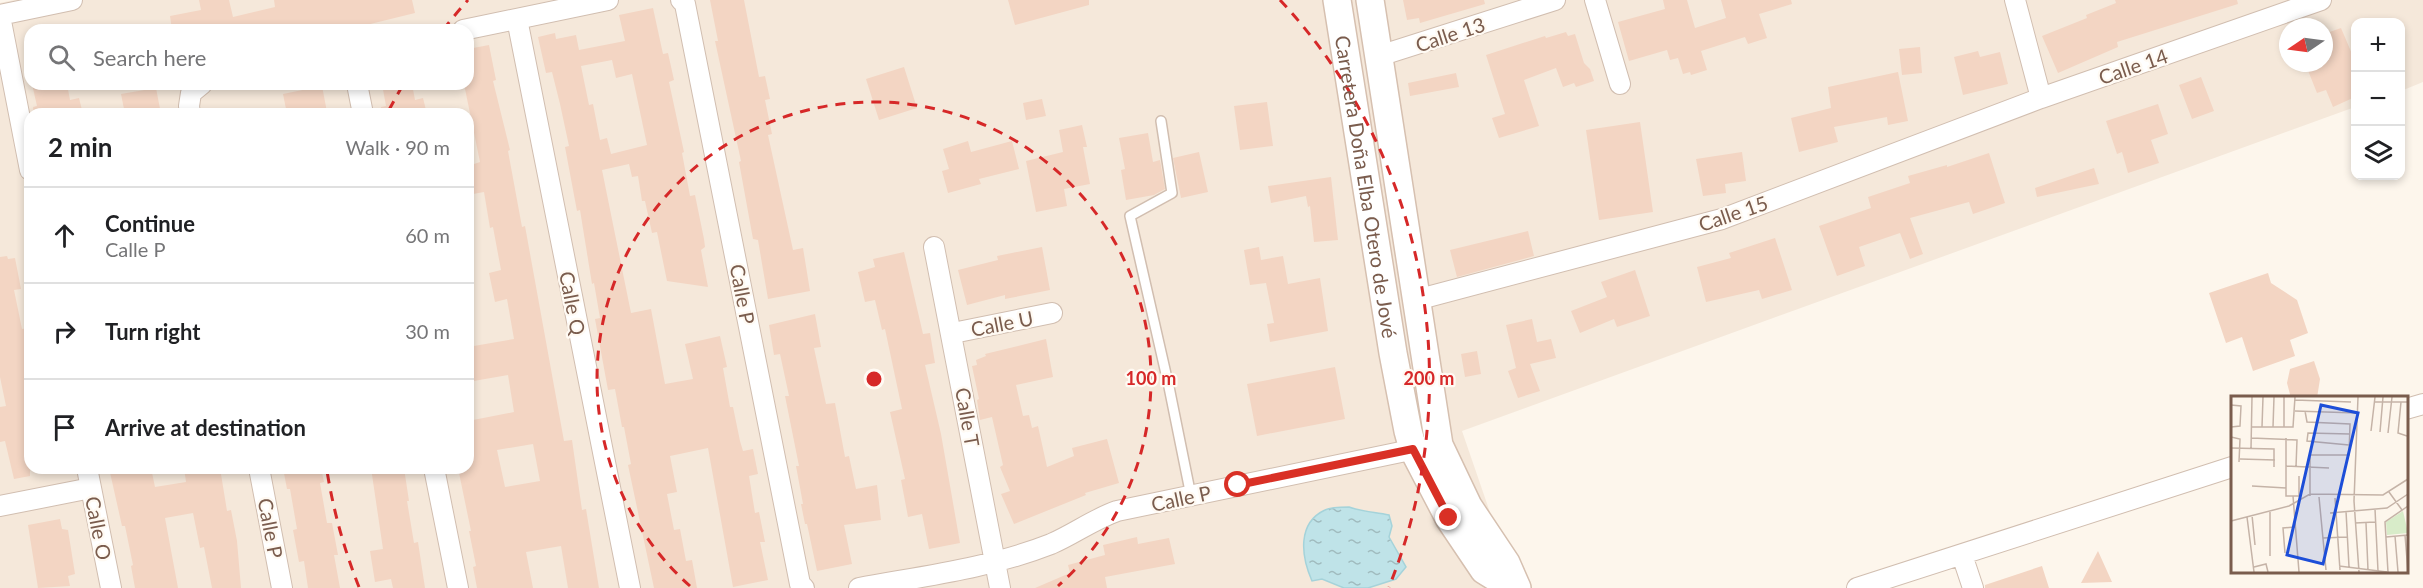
<!DOCTYPE html>
<meta charset="utf-8">
<style>
:root{--surface:#fff;--page:#f6f6f6;--text:#202124;--muted:#757577;--line:#e0e0e0}
body{margin:0;font-family:Lato,sans-serif;background:var(--page);color:var(--text)}
.controls{position:absolute;right:18px;top:18px;display:grid;overflow:hidden;border-radius:12px;box-shadow:0 3px 9px #0003}
.controls button{width:54px;height:54px;display:grid;place-items:center;padding:0;border:0;border-bottom:2px solid var(--line);background:var(--surface);color:var(--text);font:30px sans-serif}
.compass{position:absolute;left:2279px;top:18px;width:54px;height:54px;border-radius:50%;background:var(--surface);box-shadow:0 3px 9px #0003;rotate:257deg}
.stop{position:absolute;width:18px;height:18px;margin:-14px;border:4px solid #d93025;border-radius:50%;background:#fff}
.stop.end{background:#d93025;border-color:#fff;box-shadow:0 2px 6px #0008}
.list{margin:0;padding:0;list-style:none}
h2{display:flex;justify-content:space-between;align-items:center;height:78px;margin:0;padding:0 24px;font-size:26px}
h2 small{font-size:20px;font-weight:400;color:var(--muted)}
.list li{display:grid;grid-template-columns:39px 1fr auto;gap:18px;align-items:center;box-sizing:border-box;height:96px;padding:0 24px;border-top:2px solid var(--line)}
.list b{display:block;font-size:22px;white-space:nowrap}
.list p{margin:0;font-size:20px;white-space:nowrap;color:var(--muted)}
.list em{font-size:20px;font-style:normal;color:var(--muted)}
.icon{flex:none;width:33px;height:33px;fill:none;stroke:currentColor;stroke-width:2;stroke-linecap:round;stroke-linejoin:round}
.map{position:relative;flex:none;width:2423px;height:588px;overflow:hidden}
.search{position:absolute;background:var(--surface);box-shadow:0 3px 9px #0003;left:24px;top:24px;width:450px;height:66px;display:flex;align-items:center;gap:15px;box-sizing:border-box;padding:0 21px;border-radius:18px;color:var(--muted);font-size:22px}
.panel{position:absolute;background:var(--surface);box-shadow:0 3px 9px #0003;left:24px;top:108px;width:450px;height:366px;border-radius:18px}
.map>svg:first-child{display:block}
.residential{fill:#f5e8da;fill-rule:evenodd}
.water{fill:url(#water-ripples);stroke:#a5d3da;stroke-width:1.5}
.building{fill:#f3d5c3;fill-rule:evenodd}
.lines{fill:none;stroke-linecap:round;stroke-linejoin:round}
.lane-casing{stroke:#d1beb0;stroke-width:12}
.street-casing{stroke:#d1beb0;stroke-width:22}
.secondary-casing{stroke:#d6c0b0;stroke-width:30}
.lane{stroke:#fff;stroke-width:9}
.street{stroke:#fff;stroke-width:20}
.secondary{stroke:#fff;stroke-width:27}
.route{stroke:#d93025;stroke-width:8}
.ring{fill:none;stroke:#d62828;stroke-width:3;stroke-dasharray:10 8}
.labels{text-anchor:middle;dominant-baseline:central;stroke-width:4.5;stroke-linejoin:round;paint-order:stroke}
.street-label{font-size:20px;fill:#7a5c4d;stroke:#fffaf3}
.inset-road{fill:none;stroke:#c5b3a7;stroke-width:1.5}
.view{fill:#1d4ed8;fill-opacity:0.15;stroke:#1d4ed8;stroke-width:3}
.inset-edge{fill:none;stroke:#7a5c4d;stroke-width:3}
.centre{fill:#d62828;stroke:#fffaf3;stroke-width:3}
.ring-label{font-size:18px;text-anchor:middle;font-weight:bold;fill:#d62828;stroke:#fffaf3;stroke-width:4.5;stroke-linejoin:round;paint-order:stroke}
</style>
<div class="map">
<svg width="2423" height="588" viewBox="0 0 2423 588">
<defs>
<pattern id="water-ripples" width="26" height="14" patternUnits="userSpaceOnUse" patternTransform="scale(1.5)"><rect width="26" height="14" fill="#bfe3e8"/><path d="M2 4q2-2 4 0t4 0M15 11q2-2 4 0t4 0" fill="none" stroke="#a0bbbe"/></pattern>
</defs>
<rect width="100%" height="100%" fill="#fdf6ec"/>
<path class="residential" d="M14 0H2423V82L2401 91 2400 22H2356L2355 107 1462 431 1516 588H0V3ZM2288 27H2324V63H2288ZM30 30H468V84H30ZM30 114H468V468H30Z"/>
<path class="water" d="M1349 507C1363 512 1375 512 1389 515L1392 526 1389 537 1406 567 1396 579 1368 588H1344L1322 579 1312 581C1301 556 1297 523 1325 510 1331 507 1342 507 1349 507Z"/>
<path class="building" d="M199 0H229L233 17 275 7 274 0H412L415 13 354 28 353 25 332 30H172L170 16 201 10Z
M710 0H744L759 77 765 76 770 99 765 100 772 134 768 135 793 250 803 248 810 291 768 299 758 240 753 239 739 162 741 161 715 41H718Z
M1008 0H1089V5L1015 25Z
M1403 0H1484L1485 4 1420 23 1419 18 1407 20Z
M1663 0H1687L1695 28 1726 18 1721 0H1791L1792 4 1759 14 1767 38 1748 44 1745 37 1701 51 1707 70 1691 75 1690 72 1683 74 1678 58 1670 60 1667 50 1629 61 1618 22 1665 9Z
M2115 0H2237L2238 4 2117 42 2118 47 2058 73 2042 36 2087 18 2086 15 2116 3Z
M653 8 663 54 668 53 674 80 669 82 684 152 682 153 690 196 695 195 704 239 705 247 701 250 708 287 667 281 657 232 652 233 645 201H642L638 176 632 177 629 164 602 170 631 313 651 309 665 384 693 379 685 344 720 336 727 367 723 368 730 407H733L740 441 743 451 753 449 758 474 749 476 755 513 759 512 765 542H760L768 580 733 587 708 448 670 456 677 492 667 494 674 530 680 529 686 561 692 560 697 588H654L628 465 631 464 624 427H622L615 389 608 390 595 319 600 318 594 283 592 284 580 210 577 211 565 147 569 146 560 104 552 72 546 73 538 37 555 33 556 39 576 35 579 50 625 41 619 15ZM612 60 616 78 632 74 647 145 611 154 607 138 600 140 593 104 589 105 581 66Z
M2341 28 2355 61V97L2333 107 2326 90 2317 93 2305 63H2324V34Z
M1566 32 1568 36 1575 34 1584 63 1590 69 1594 81 1576 87 1574 83 1563 87 1556 68 1524 80 1539 126 1499 138 1492 118 1505 114 1486 55 1545 36 1546 38Z
M489 45 496 80 493 81 510 150 508 151 522 227 525 226 564 441 572 440 582 510 586 509 599 588H568L561 546 526 552 533 588H477L473 567 476 566 469 531H471L458 468H468V421L514 412 508 375 468 382V347L514 339 507 299 495 302 489 273 501 270 493 227 490 228 484 192 473 194 468 166 480 162 464 84H468V49ZM533 444 540 481 505 487 497 450Z
M1920 47 1922 73 1902 75 1899 49Z
M1978 51 1980 57 2000 52 2008 84 1963 95 1954 57Z
M904 67 917 108 879 120 866 79Z
M1898 72 1908 121 1888 125 1887 117 1834 127 1838 142 1799 152 1791 118 1831 108 1828 87Z
M1456 73 1459 87 1410 96 1408 83Z
M2201 77 2214 111 2192 119 2179 85Z
M32 84H67L70 100 79 98 83 114H34L33 107 37 106Z
M382 84H412L415 100 423 98 427 114H381V107L386 106Z
M322 86 327 112 287 114 283 94Z
M156 88 161 114H125L121 94Z
M1042 99 1046 116 1026 120 1023 103Z
M1267 102 1273 146 1240 150 1234 106Z
M2158 104 2168 134 2151 140 2159 163 2128 173 2122 152 2117 154 2106 121Z
M1640 122 1653 212 1599 220 1586 130Z
M1082 125 1087 147H1083L1090 184 1064 189 1067 206 1036 212 1026 161 1063 152 1059 130Z
M1148 133 1153 162 1160 160 1165 189 1154 195 1126 200 1121 170 1125 169 1119 138Z
M968 141 971 152 1012 141 1019 169 979 179 981 184 948 193 942 171 949 169 943 149Z
M1199 152 1208 192 1181 198 1173 158Z
M1742 152 1746 181 1725 184 1726 193 1703 196 1696 159Z
M1989 153 2005 203 1973 214 1969 202 1910 218 1923 254 1910 259 1900 233 1859 247 1865 266 1837 276 1819 226 1871 208 1868 197 1910 183 1908 176 1947 165V167Z
M2094 168 2099 184 2037 197 2035 188Z
M1331 177 1338 240 1314 242 1310 206 1308 207 1306 196 1271 203 1268 186Z
M1528 231 1534 256 1457 277 1450 250Z
M1775 238 1792 290 1762 299 1759 290 1706 302 1697 267 1731 258 1729 253Z
M1042 247 1050 290 1005 299V295L967 305 958 270 998 260 997 256Z
M1259 247 1261 260 1283 256 1288 284 1320 278 1328 331 1270 342 1267 324 1274 323 1266 283 1250 285 1244 250Z
M904 252 923 334 930 333 935 363 925 365 941 434 960 543 929 549 922 514 908 517 901 480 905 479 890 412 902 409 885 329 882 330 875 300 865 302 858 272 875 267 873 259Z
M7 256 8 259 15 258 21 289 14 290 22 329 28 328 30 338V476L14 479 5 441 0 442V407L6 406 0 377V257Z
M1635 270 1650 316 1617 327 1614 319 1580 333 1571 311 1607 297 1601 282Z
M2268 273 2271 283 2297 300 2308 333 2290 340 2295 356 2253 371 2242 337 2226 343 2209 293Z
M815 314 821 347 814 348 826 404 835 403 845 457 849 456 856 489 877 485 881 520 844 525 852 564 817 571 807 524H805L801 504H803L796 466H799L785 396H789L780 354 774 355 769 325Z
M1532 319 1537 342 1551 339 1556 358 1530 364 1540 391 1518 398 1508 371 1516 368 1506 325Z
M1046 339 1053 377 1016 385 1023 416 1029 415 1032 428 1038 426 1047 467 1074 456 1072 448 1107 439 1119 483 1085 493 1086 495 1014 524 1001 494 1010 491 1000 467 1003 465 992 417 980 420 977 400 979 399 972 366 977 365 976 360 986 356 985 354Z
M1477 351 1481 374 1465 377 1461 354Z
M2314 361 2320 379 2317 398H2291L2287 383 2290 369Z
M1335 367 1345 419 1257 436 1247 384Z
M109 468H151L155 487 186 482 184 468H220L227 511 231 510 237 541 241 588H212L204 547 200 548 193 513 165 518 178 588H135L131 566 133 565 125 526H122Z
M283 468H321L324 482 320 483 327 523H332L338 555H334L340 588H308L304 561 299 562 293 530 297 529 290 489H287Z
M371 468H404L409 501H407L414 543 418 542 425 588H393L391 579 375 582 370 551 383 549Z
M60 519 62 529 68 530 75 574 68 576 70 586 38 588 28 525Z
M1137 537 1138 544 1169 538 1175 564 1105 577 1107 588H1035L1070 573 1068 565 1105 555 1103 545Z
M2098 551 2112 582 2081 583Z
M2042 566 2049 588H1985V585Z"/>
<g class="lines">
<defs>
<path id="lane" d="M1161 121 1172 193 1130 216 1169 387 1191 496"/>
<path id="street" d="M681 0 685 4 800 584 804 588
M1595 0 1620 84
M2015 0 2041 98
M0 15 72 0
M0 16 30 170
M517 19 630 588
M463 30 608 0
M1379 56 1555 0
M357 84 363 114
M190 114 189 106 191 93 202 84
M934 247 1000 588
M1416 300 1722 219 2041 98 2321 0
M953 333 1052 313
M2406 409 2423 404
M87 468 111 588
M259 468 282 588
M434 468 458 588
M0 506 91 488
M1962 555 1973 588
M859 588C924 576 990 568 1051 544 1074 534 1094 519 1117 511L1425 447
M1857 588 2232 467"/>
<g id="secondary">
<path id="s1" d="M1337 0 1393 353 1408 431 1413 449 1449 518 1484 570 1513 588"/>
<path d="M1370 0 1439 445 1468 506 1506 563 1517 588"/>
</g>
</defs>
<use href="#lane" class="lane-casing"/>
<use href="#street" class="street-casing"/>
<use href="#secondary" class="secondary-casing"/>
<use href="#lane" class="lane"/>
<use href="#street" class="street"/>
<use href="#secondary" class="secondary"/>
</g>
<g class="lines">
<path class="route" d="M1238 485 1413 449 1449 518"/>
</g>
<g class="ring">
<path d="M690 586A277 277 0 1 1 1058 586"/>
<path d="M359 587A555 555 0 0 1 327 471M389 110A555 555 0 0 1 403 85M443 30A555 555 0 0 1 468 0M1280 0A555 555 0 0 1 1389 587"/>
</g>
<g class="labels">
<g class="street-label">
<text transform="translate(1450 34) rotate(-18)">Calle 13</text>
<text transform="translate(2133 66) rotate(-19)">Calle 14</text>
<text stroke="none"><textPath href="#s1" startOffset="189">Carretera Doña Elba Otero de Jové</textPath></text>
<text transform="translate(1733 213) rotate(-19)">Calle 15</text>
<text transform="translate(743 294) rotate(79)">Calle P</text>
<text transform="translate(573 303) rotate(79)">Calle Q</text>
<text transform="translate(1002 323) rotate(-11)">Calle U</text>
<text transform="translate(968 417) rotate(80)">Calle T</text>
<text transform="translate(1181 498) rotate(-12)">Calle P</text>
<text transform="translate(99 528) rotate(79)">Calle O</text>
<text transform="translate(271 528) rotate(79)">Calle P</text>
</g>
</g>
<g transform="translate(2231 396)">
<rect width="177" height="177" fill="#fdf6ec"/>
<path d="M172 115 177 137 156 139 155 126Z" fill="#d8ecc9"/>
<path class="inset-road" d="M127 1 123 105 128 176M64 4 120 6M143 6H177M170 6 167 37 176 40M0 9 10 10 9 30 0 31M64 15 126 17M74 15 76 26 119 28 118 59H79V100M20 31H62L64 1M31 31 32 1M42 31 43 1M53 31V1M140 35 144 1M149 36 152 1M157 37 161 1M0 41 9 43 8 66M20 42 66 44 65 71M55 42V100H68V80M118 49 76 45 77 37 119 38M0 52 43 53V71M20 53 21 1M9 63 44 64M55 70 98 72M21 90 55 92M158 96 171 114M62 100 68 176M88 101 95 174M104 102 109 174M144 113 147 175M39 115V160M115 115 118 171M99 117 156 112 177 98M21 119 24 149M16 121 23 176M0 125 58 110 79 98 152 99 177 83M124 127 144 126M135 127 137 174M174 139 177 176M164 140 167 176M155 141 177 139M92 142 116 141M54 157 52 132 64 131M108 170 156 176M23 171 35 168 37 176M157 176 154 126 177 110"/>
<path class="view" d="M90 9 127 17 92 168 56 159Z"/>
<rect width="177" height="177" class="inset-edge"/>
</g>
<circle cx="874" cy="379" r="9" class="centre"/>
<g class="ring-label">
<text x="1151" y="385">100 m</text>
<text x="1429" y="385">200 m</text>
</g>
</svg>
<div class="controls">
<button>+</button>
<button>−</button>
<button><svg class="icon" aria-label="layers" viewBox="0 0 24 24"><path d="M12 4l9 5-9 5-9-5zM3 14l9 5 9-5"/></svg></button>
</div>
<svg class="compass" viewBox="-18 -18 36 36"><path d="M0-13l5 13h-10z" fill="#e53935"/><path d="M0 13l5-13h-10z" fill="#757577"/></svg>
<div class="stop" style="left:1238px;top:485px"></div>
<div class="stop end" style="left:1449px;top:518px"></div>
<div class="search"><svg class="icon" aria-label="search" viewBox="0 0 24 24"><circle cx="10" cy="10" r="6"/><path d="M15 15l6 6"/></svg>Search here</div>
<section class="panel">
<h2>2 min<small>Walk · 90 m</small></h2>
<ul class="list">
<li><svg class="icon" aria-label="ahead" viewBox="0 0 24 24"><path d="M12 20V5M6 11l6-6 6 6"/></svg><div><b>Continue</b><p>Calle P</p></div><em>60 m</em></li>
<li><svg class="icon" aria-label="right" viewBox="0 0 24 24"><path d="M7 20v-9h11M14 6l5 5-5 5"/></svg><div><b>Turn right</b></div><em>30 m</em></li>
<li><svg class="icon" aria-label="arrive" viewBox="0 0 24 24"><path d="M6 21V4h12l-3 4 3 4H6"/></svg><div><b>Arrive at destination</b></div></li>
</ul>
</section>
</div>
